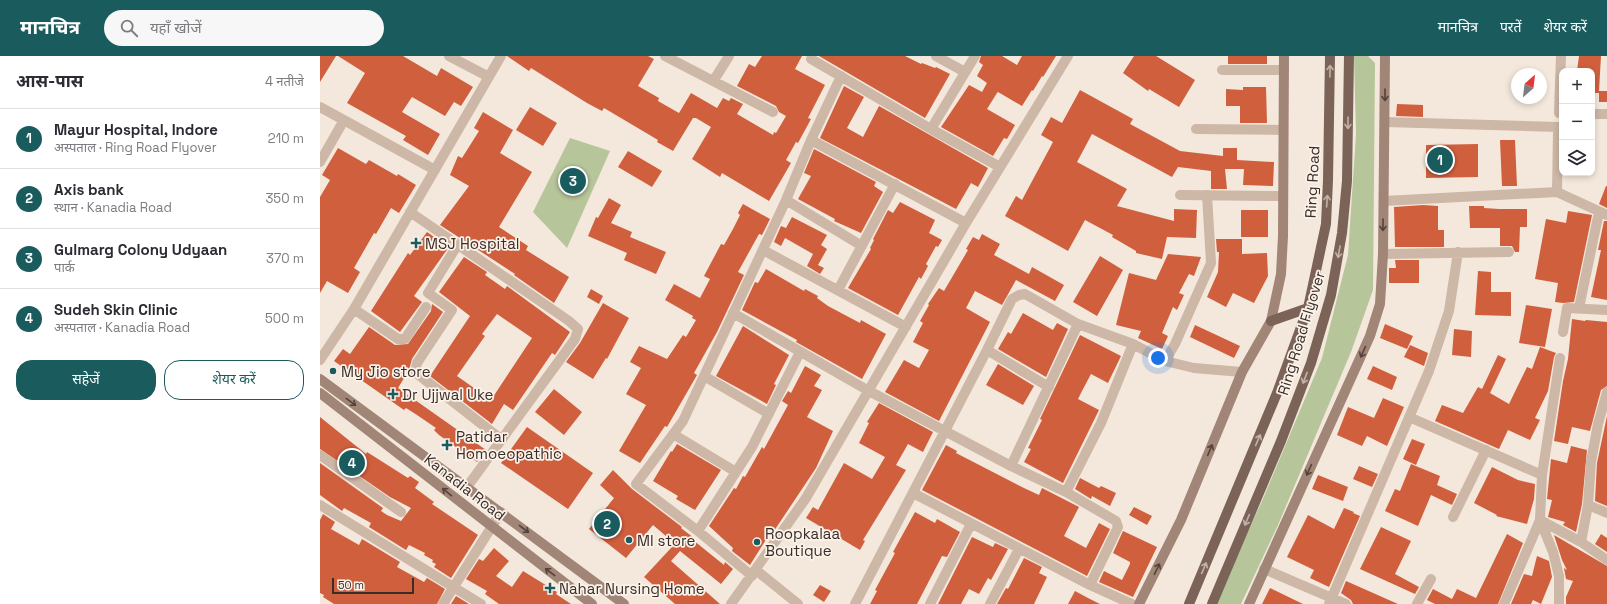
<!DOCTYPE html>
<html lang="hi">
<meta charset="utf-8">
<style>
:root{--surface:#fff;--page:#f7f7f7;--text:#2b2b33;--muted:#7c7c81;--line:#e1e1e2;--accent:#1a5b5e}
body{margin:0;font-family:"Space Grotesk","Noto Sans Devanagari",sans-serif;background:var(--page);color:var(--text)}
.controls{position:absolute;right:12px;top:12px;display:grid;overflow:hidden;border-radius:8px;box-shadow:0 2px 6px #0003}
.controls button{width:36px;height:36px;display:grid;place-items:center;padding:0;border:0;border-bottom:1px solid var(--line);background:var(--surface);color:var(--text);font:20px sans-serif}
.compass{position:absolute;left:1191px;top:12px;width:36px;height:36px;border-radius:50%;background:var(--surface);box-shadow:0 2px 6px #0003;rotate:28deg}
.scale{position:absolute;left:12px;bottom:10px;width:82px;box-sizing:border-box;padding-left:4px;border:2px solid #392d28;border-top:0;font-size:11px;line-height:14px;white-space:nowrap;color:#392d28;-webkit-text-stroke:3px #fbf2e9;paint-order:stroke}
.you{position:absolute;left:838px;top:302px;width:14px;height:14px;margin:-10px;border:3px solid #fff;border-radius:50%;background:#1a73e8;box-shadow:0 0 0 6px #1a73e833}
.badge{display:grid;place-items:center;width:26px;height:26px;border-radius:50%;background:var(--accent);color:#fff;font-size:13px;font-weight:700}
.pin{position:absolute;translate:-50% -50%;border:2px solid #fff;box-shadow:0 1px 4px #0006}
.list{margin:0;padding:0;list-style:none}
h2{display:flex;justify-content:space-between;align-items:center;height:52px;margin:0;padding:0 16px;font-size:17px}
h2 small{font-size:13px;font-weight:400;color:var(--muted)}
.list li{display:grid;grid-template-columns:26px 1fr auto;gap:12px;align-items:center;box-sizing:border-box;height:60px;padding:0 16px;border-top:1px solid var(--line)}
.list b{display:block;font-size:15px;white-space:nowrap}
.list p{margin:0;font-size:13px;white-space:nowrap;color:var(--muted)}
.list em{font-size:13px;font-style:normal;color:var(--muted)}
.actions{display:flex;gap:8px;padding:12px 16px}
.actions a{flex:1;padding:9px 0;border:1px solid var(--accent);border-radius:16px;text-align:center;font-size:14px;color:var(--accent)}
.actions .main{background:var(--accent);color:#fff}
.icon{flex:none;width:22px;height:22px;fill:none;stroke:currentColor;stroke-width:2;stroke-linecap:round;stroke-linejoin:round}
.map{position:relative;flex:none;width:1287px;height:548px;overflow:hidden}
header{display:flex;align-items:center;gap:24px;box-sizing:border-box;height:56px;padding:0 20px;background:var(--accent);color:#fff}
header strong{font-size:19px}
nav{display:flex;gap:22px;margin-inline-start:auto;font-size:14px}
.search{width:280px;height:36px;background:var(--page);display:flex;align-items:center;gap:10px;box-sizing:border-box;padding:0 14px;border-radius:22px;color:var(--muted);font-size:15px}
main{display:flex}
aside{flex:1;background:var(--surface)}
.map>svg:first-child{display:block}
.green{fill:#b7c59a}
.building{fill:#d05f3e;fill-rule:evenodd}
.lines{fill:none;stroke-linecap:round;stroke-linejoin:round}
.street{stroke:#cdb7a7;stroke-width:10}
.secondary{stroke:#a18678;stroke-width:10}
.primary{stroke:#7c6358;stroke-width:10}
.oneway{stroke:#c2b2a8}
.oneway2{stroke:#53433c}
.poi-dot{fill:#1a5b5e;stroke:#fbf2e9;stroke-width:1.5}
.labels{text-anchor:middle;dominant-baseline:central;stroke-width:3.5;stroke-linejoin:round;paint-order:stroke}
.street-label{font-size:15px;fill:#392d28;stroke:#fbf2e9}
.poi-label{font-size:15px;fill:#392d28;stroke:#fbf2e9;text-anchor:start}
</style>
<header>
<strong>मानचित्र</strong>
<div class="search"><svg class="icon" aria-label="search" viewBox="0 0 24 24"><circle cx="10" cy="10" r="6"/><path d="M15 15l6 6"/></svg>यहाँ खोजें</div>
<nav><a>मानचित्र</a><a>परतें</a><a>शेयर करें</a></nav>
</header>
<main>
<aside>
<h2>आस-पास<small>4 नतीजे</small></h2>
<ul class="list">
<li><span class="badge">1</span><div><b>Mayur Hospital, Indore</b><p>अस्पताल · Ring Road Flyover</p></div><em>210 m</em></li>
<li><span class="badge">2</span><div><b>Axis bank</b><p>स्थान · Kanadia Road</p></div><em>350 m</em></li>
<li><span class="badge">3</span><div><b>Gulmarg Colony Udyaan</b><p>पार्क</p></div><em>370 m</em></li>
<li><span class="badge">4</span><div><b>Sudeh Skin Clinic</b><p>अस्पताल · Kanadia Road</p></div><em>500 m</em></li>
</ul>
<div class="actions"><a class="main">सहेजें</a><a>शेयर करें</a></div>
</aside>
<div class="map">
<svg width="1287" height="548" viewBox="0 0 1287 548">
<rect width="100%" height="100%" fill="#f4e8dc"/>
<path class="green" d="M1034 0H1048L1055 7 1053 234 1031 296 958 469 921 548H894L942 445 1002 302 1028 199 1036 78Z
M250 82 290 95 247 192 213 156Z"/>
<path class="building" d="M0 0H16L0 26Z
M18 0H83L117 20 121 12 153 31 141 50 134 46 125 60 92 41 82 56 120 78 108 99 83 84 86 80 27 47 45 17Z
M187 0H328L334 3 318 30 339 42 338 45 359 57 371 37 397 52 403 42 409 45 411 42 423 48 417 58 453 79 454 76 456 77 466 60 459 56 456 50 417 30 429 8 435 11 442 0H482L475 13 505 29 488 62 491 63 478 87 476 86 466 104 471 107 449 145 402 117 400 121 372 103 391 71 376 62H373L353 95 337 86 338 84 284 52 282 55 267 47 211 12 209 15Z
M499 0H585L601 8 602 7 615 12 616 11 630 18 605 62Z
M661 0H682L697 9 702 0H736L723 21 722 20 713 35 712 34 702 50 678 36 677 37 667 53 695 69 687 83 684 82 673 100 621 71 649 29 662 36 667 27 657 20 663 9 659 6Z
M814 0H836L875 24 859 51 829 33 828 35 803 17Z
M908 0H947V8H908Z
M1259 0H1281L1279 35H1287V46H1279V37H1272V15H1257Z
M524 30 544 41 527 72 543 81 559 50 668 112 658 131 651 127 636 153 500 82Z
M923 31H946L947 67H920V50H906V33L923 34Z
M760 34 813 63 810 68 860 95 903 100V92H917V104L954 106 953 130 923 129 924 113H905L907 133H891V115L858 111 852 121 772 78 757 106 807 133 797 150 854 165V153L877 154 876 182 847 181 842 203 816 197V195L792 181 793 179 765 164 748 195 685 160 696 140 702 144 733 86 721 79 731 61 742 67Z
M1077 48 1103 49V61L1076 60Z
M210 51 237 67 223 90 196 74Z
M163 56 193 74 180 97 212 116 179 171 208 190 206 194 249 221 234 247 194 219 195 218 120 169 149 130 130 119 138 100 142 102 159 75 154 72Z
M1180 84H1195L1197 130H1182Z
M1158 88V121L1106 122V89Z
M18 92 46 108 49 104 77 120 78 118 96 129 79 157 71 152 56 178 54 177 34 212 40 216 28 237 7 225 0 237V141L10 124 2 119Z
M494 93 556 126 554 130 563 136 541 177 514 165 515 163 478 143 491 120 484 117Z
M308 95 342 115 332 131 298 111Z
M1286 130H1287V152L1279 148Z
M289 142 301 149 291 167 312 176 310 181 346 196 336 218 304 204 307 197 268 180 276 161 278 162Z
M580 146 615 164 609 177 622 184 618 191 616 190 606 208 608 210 601 223 599 221 578 259 528 232 551 193 550 192 554 184 553 183 568 154 573 157Z
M423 148 450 163 442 179 439 178 418 216 424 219 397 276 374 317 377 319 347 371 345 370 320 407 299 395 326 349 306 338 321 312 310 306 319 290 347 303 363 279 366 281 376 264 372 262 373 260 345 244 354 228 380 242 390 223 384 220 401 188 404 189 413 173 420 159 418 157Z
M1103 149 1118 150V174H1124V191H1075L1074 151Z
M1149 150H1164V152L1179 153H1207V171H1200L1199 196H1195L1192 190H1180V172H1150Z
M921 154H948V181H921Z
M1248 155 1272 159 1254 246 1243 247 1235 246 1238 227 1215 223 1226 163 1246 167Z
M472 161 507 179 501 189 507 193 498 209 504 212 500 218 487 210 493 198 465 182 461 190 454 186 461 170 466 172Z
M1284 165H1287V244L1271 241 1281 194H1278Z
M107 176 129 191 94 240 102 246 80 276 51 255 88 197 90 199Z
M662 178 680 188 674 199 709 218 712 211 744 229 735 245 696 224 682 249 655 235 646 252 670 266 619 365 565 336 584 304 599 312 609 294 593 286 603 267 600 265 609 249 608 248 619 232 624 235 648 194 646 193 653 181 659 184Z
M896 183H922V198L947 197 948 220 934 247 913 237 906 251 887 241 898 216 899 196H897Z
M848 198 881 201 874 220 869 218 859 237 864 239 857 254 853 251 842 277 848 280 842 293 818 282 821 275 796 269 809 217 836 224Z
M780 200 803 214 777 260 753 246Z
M144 201 167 216 165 219 185 233 187 230 250 276 235 299 232 297 193 354 184 348 172 368 110 320 150 260 119 236ZM177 258 212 282 171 344 137 320 165 280 162 278Z
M1075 204H1099V227H1069V212H1076Z
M446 213 484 235 485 233 498 240 497 242 508 250 540 267 541 264 566 278 542 323 476 286 477 284 422 254 435 226 438 227Z
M1158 215 1171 216V236H1191V260L1155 259Z
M271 233 283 240 279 248 267 241Z
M283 247 309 262 287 303 286 302 273 323 246 306 260 287Z
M112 248 123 256 92 303 89 314 78 332 166 394 157 406 119 379 114 374 116 372 97 359 86 352 84 354 14 305 23 293 30 298 49 271 75 289 88 288 111 255Z
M1206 249 1232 253 1225 291 1199 287Z
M703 257 733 274 737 267 748 273 726 321 678 293 688 276 691 278Z
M1252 263 1265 265 1266 264 1287 266V330L1281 334 1270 375 1252 371 1248 388 1234 385 1243 325 1248 303Z
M1065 268 1093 280 1087 293 1060 282Z
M875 269 920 290 914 302 870 281Z
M423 270 469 299 454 328 456 329 447 348 396 320Z
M1134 273 1152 275 1151 301 1132 299Z
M760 279 801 300 788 327 771 318 762 335 758 343 779 354 743 427 704 406 711 393 708 392 722 364 720 363Z
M1090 289 1108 297 1104 310 1084 301Z
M1220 291 1236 297 1234 301 1228 335 1215 362 1220 364 1210 384 1188 374 1179 393 1115 365 1122 349 1143 357 1158 331 1162 333 1178 299 1186 303 1170 337 1189 348 1207 311 1212 313Z
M678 308 714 330 703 349 666 329Z
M485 310 501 319 494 330 502 334 487 361 513 375 496 412 454 475 452 474 430 509 412 495 413 492 389 470 414 432 416 433 423 420 425 421 442 391 444 393 468 349 462 345 468 335 471 337Z
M1053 310 1077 321 1072 334 1047 323Z
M234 333 262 356 244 379 215 356Z
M1063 342 1084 351 1067 390 1047 380 1042 390 1017 379 1028 351 1054 362Z
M559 347 613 376 603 396 588 388 576 409 586 414 543 484 545 485 540 494 486 462 493 451 498 454 524 407 552 423 565 401 539 387 549 367 547 366Z
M1287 360V450L1275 445 1277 407Z
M0 361 46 398 47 396 88 422 90 420 99 426 95 432 114 446 112 448 158 479 131 522 114 511 116 508 112 506 113 504 104 499 105 497 89 489 86 494 49 471 51 467 24 452 22 455 0 439V407L63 452 61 455 67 459 81 465 91 452 70 441 0 393Z
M207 371 273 417 248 453 181 407Z
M1092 383 1105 388 1096 409 1083 403Z
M357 388 401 414 375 454 356 443 358 440 333 425 351 395 352 396Z
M626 389 637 395 636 397 704 432 719 439 722 432 759 451 744 480 766 492 779 467 790 473 767 520 602 434Z
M1251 390 1267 394 1262 448 1256 476 1243 469 1245 466 1228 461 1232 444 1227 443 1231 403 1247 407Z
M1091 408 1120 420 1117 429 1137 438 1132 449 1111 439 1098 470 1065 455 1075 433 1080 435Z
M1039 410 1058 418 1052 431 1033 423Z
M1172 411 1198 424 1215 428 1214 443 1207 468 1176 460 1177 459 1154 447Z
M293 414 312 433 362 471 361 472 374 482 373 484 404 509 405 506 413 513 401 528 360 495 351 505 400 548H355L324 521 351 492 349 491 353 486 333 469 306 502 269 473 294 442 280 429Z
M998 419 1028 431 1023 445 992 433Z
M760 422 779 432 781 430 796 437 790 450 772 440 771 443 755 433Z
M814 451 832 460 827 469 809 459Z
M1024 452 1034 456 1033 457 1040 460 1009 531 990 522 994 514 967 501 988 459 1014 473Z
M595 456 615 467 617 463 640 476 627 501 622 500 597 548H550L557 535 555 534 575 497 573 496Z
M3 458 15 466 11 473 39 489 42 483 80 506 77 511 104 526 107 522 125 533 117 548H14L3 541 4 539 0 537V464Z
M1061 471 1091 485 1075 518 1099 531 1095 538 1040 513Z
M803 475 837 491 813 541 779 526 784 515 802 524 810 508V506L793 497Z
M1187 478 1203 487 1178 548H1115L1107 544 1113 533 1132 543 1137 533 1156 542Z
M1281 478 1287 482V496L1275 488Z
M1234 479 1287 510V548H1246V541L1253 525 1246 523 1244 512 1247 514 1242 504Z
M652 481 673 491 675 487 688 493 671 524 668 522 659 538 649 533 641 548H618Z
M174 492 189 505 176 520 192 531 203 515 237 536 236 538 251 548H179L165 538 167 535 146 523 159 503 163 505Z
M1217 500 1229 505 1232 521 1221 548 1213 544 1211 548H1191L1204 518 1212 520Z
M704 502 722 511 719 517 727 521 714 548H677L686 532 688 533Z
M1026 525 1078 548H1033L1031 544 1021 537Z
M500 529 511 535 504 546 493 539Z
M950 532 983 548H942Z
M755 535 768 542 780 548H748Z
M136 540 149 548H131Z"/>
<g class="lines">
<path class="street" d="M129 0 169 21
M345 0 453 56
M616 0 645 16
M491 3 611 73 680 111
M902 14H964
M394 24 409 0
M0 51 115 114
M1239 57 1241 0
M1272 58H1287
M1065 66 1238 71 1237 136
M611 73 655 0
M876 73 963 74
M491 84 646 167
M0 106 24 64
M860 139 962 140
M466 144 542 190
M1064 145 1237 136 1287 159
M90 156 249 265 258 273 255 283 147 431
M138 188 108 237 132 254 97 307 95 316 182 384
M443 194 586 271
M1063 198 1189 196
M518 234 575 128
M1259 252 1279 156
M34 253 78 283H85L106 251
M413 257 549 335 691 410 746 436 796 465 798 471 770 529
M758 268 813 288
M1243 276 1247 252 1287 254
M667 294 729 331
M0 304 34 253 181 0
M845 305 855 288 891 207 887 139
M384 320 449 358
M1089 361 1222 419
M353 378 416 416
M0 399 81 456
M746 436 781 367 813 288 845 305 874 312 922 316
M593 437 770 529 812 548
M0 449 161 548
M1268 449 1287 457
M1133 461 1166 394
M378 475 432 391 480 296
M1261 486 1268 449 1271 406 1278 368 1287 336
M944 513 1026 548
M436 514 478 548
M432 520 378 475 316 428 363 365 466 144 491 84 521 20
M123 548 181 456
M411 548 486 442 646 167 748 0
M535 548 667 294 692 243 699 239 705 238 758 268 691 410
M610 548 651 468
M670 548 699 493
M1009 548 1109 315 1129 255 1138 196
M1097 548 1111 523
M1184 548 1220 464 1261 486 1287 504
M1239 548V520L1233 496 1220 464 1222 419 1240 302"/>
<path class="secondary" d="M0 323 304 548
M0 337 272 548
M819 548 861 464 922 316 951 265 961 218 963 180 964 0
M929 548 1050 280 1060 248 1063 198 1065 0"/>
<path class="primary" d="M951 265 988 252
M869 548 957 337 988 252 1006 168 1008 124 1010 0
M892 548 961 385 991 307 1011 239 1022 177 1027 125 1029 0"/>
</g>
<defs><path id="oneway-shaft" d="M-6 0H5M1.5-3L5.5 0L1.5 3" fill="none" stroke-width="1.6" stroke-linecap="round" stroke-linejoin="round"/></defs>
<g class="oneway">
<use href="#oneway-shaft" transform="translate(1010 15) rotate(-89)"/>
<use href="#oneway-shaft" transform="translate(1028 67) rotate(91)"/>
<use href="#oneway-shaft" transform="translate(1007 145) rotate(-86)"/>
<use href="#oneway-shaft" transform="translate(1019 196) rotate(100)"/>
<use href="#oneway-shaft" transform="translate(985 322) rotate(111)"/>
<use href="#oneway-shaft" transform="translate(938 384) rotate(-67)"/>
<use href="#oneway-shaft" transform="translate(927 464) rotate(113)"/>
<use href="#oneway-shaft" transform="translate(884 512) rotate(-67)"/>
</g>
<g class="oneway2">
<use href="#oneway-shaft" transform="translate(1065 39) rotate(90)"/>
<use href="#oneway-shaft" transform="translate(1063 169) rotate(91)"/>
<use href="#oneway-shaft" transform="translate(1043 296) rotate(114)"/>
<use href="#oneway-shaft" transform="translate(31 346) rotate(36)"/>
<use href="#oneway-shaft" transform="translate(890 394) rotate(-67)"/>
<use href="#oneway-shaft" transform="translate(989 414) rotate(114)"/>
<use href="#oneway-shaft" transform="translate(127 436) rotate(-141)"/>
<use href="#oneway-shaft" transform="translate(204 473) rotate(37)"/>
<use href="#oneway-shaft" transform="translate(837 513) rotate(-64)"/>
<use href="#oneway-shaft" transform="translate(230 516) rotate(-143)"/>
</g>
<g class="poi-dot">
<path d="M94 181h4v4h4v4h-4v4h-4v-4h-4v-4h4z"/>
<circle cx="13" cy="315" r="4"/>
<path d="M71 332h4v4h4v4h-4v4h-4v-4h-4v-4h4z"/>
<path d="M125 383h4v4h4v4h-4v4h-4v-4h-4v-4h4z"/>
<circle cx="309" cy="484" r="4"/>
<circle cx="437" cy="486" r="4"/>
<path d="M228 526h4v4h4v4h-4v4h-4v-4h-4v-4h4z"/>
</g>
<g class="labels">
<g class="street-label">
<text transform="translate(992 126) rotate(-87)">Ring Road</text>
<text transform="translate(981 277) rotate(-73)">Ring Road Flyover</text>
<text transform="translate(145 431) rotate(38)">Kanadia Road</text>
</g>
<g class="poi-label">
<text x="105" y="187">MSJ Hospital</text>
<text x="21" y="315">My Jio store</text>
<text x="82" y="338">Dr Ujjwal Uke</text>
<text x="136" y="380">Patidar<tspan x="136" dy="17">Homoeopathic</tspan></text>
<text x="445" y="477">Roopkalaa<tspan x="445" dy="17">Boutique</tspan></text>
<text x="317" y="484">MI store</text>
<text x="239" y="532">Nahar Nursing Home</text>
</g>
</g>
</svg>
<div class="controls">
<button>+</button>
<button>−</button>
<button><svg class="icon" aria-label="layers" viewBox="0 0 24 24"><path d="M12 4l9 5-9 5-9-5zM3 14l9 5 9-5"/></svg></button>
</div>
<svg class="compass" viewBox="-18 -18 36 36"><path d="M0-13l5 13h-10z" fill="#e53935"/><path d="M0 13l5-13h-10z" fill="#7c7c81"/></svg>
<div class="scale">50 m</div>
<div class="you"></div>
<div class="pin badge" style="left:1120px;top:104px">1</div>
<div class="pin badge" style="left:287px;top:468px">2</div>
<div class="pin badge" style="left:253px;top:125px">3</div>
<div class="pin badge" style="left:32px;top:407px">4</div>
</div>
</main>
